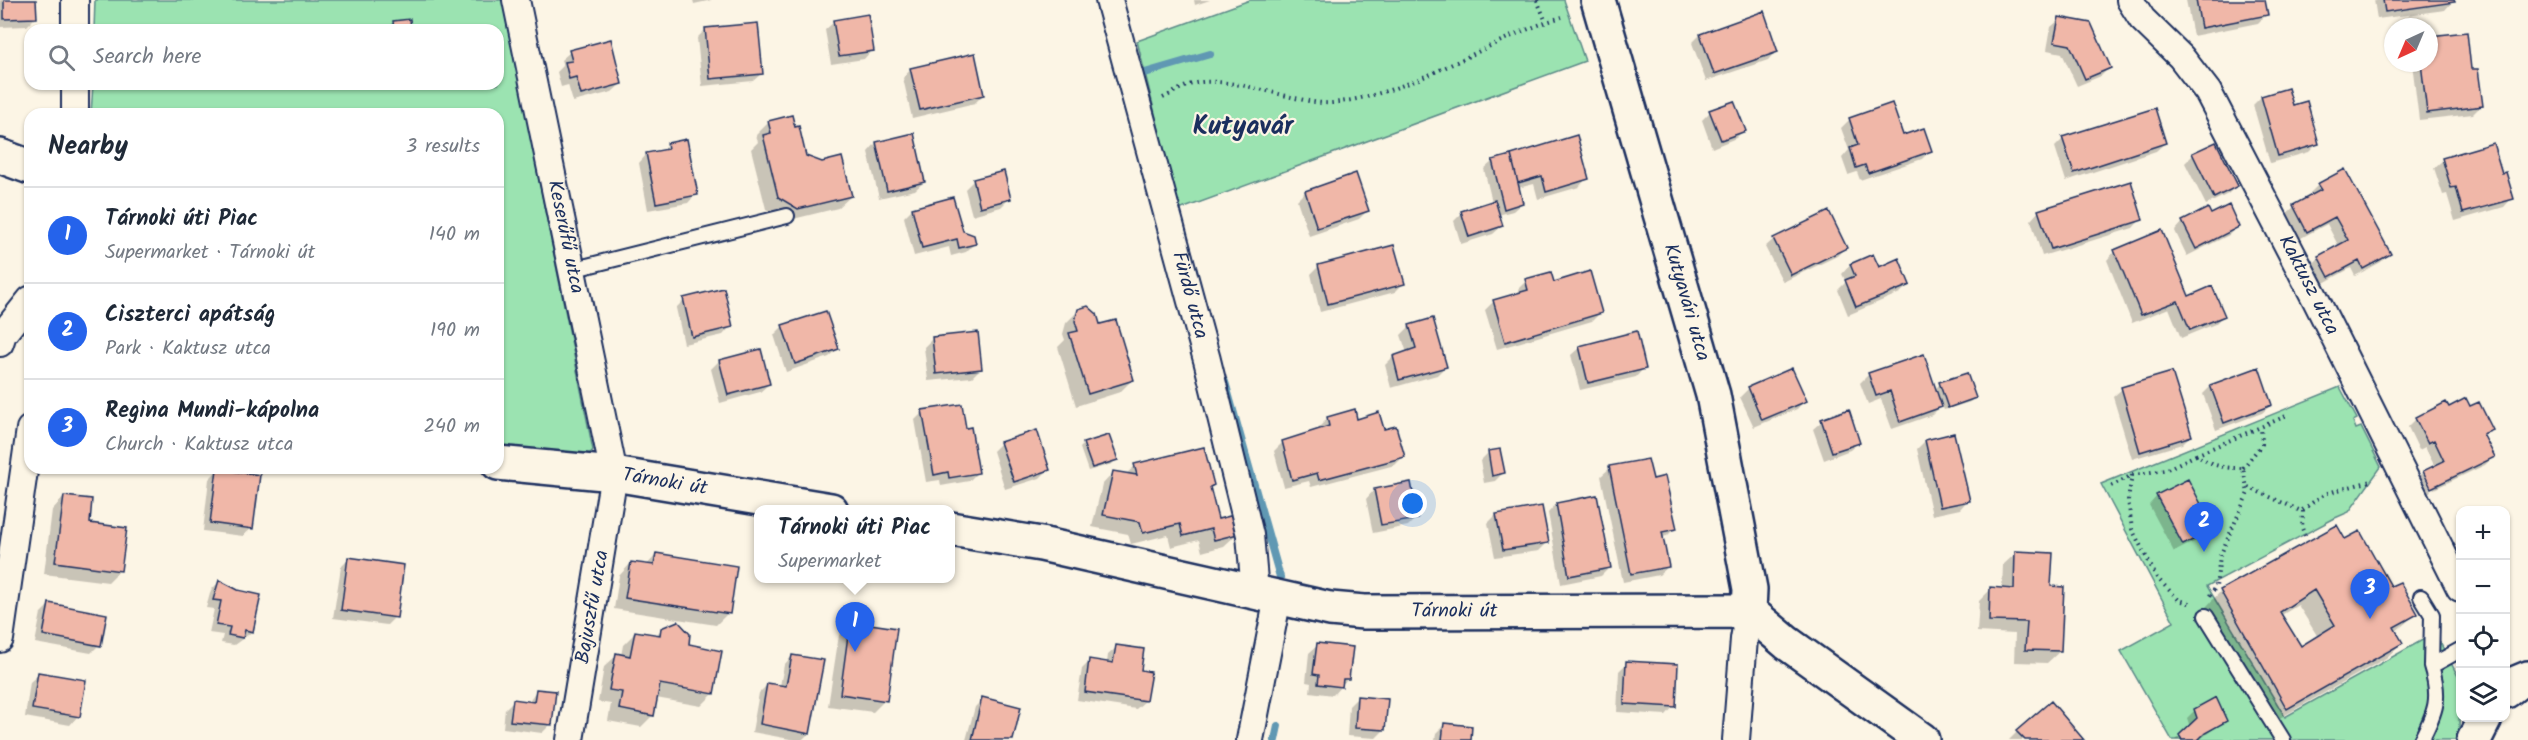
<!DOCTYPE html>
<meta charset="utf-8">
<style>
:root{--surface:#fff;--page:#f6f6f7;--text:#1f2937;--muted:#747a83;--line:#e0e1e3;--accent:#2563eb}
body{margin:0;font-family:Kalam,sans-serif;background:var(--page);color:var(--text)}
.controls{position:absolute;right:18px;bottom:18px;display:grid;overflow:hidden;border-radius:12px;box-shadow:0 2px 4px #0004}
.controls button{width:54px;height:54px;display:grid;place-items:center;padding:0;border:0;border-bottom:2px solid var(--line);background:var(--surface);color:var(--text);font:30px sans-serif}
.compass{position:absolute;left:2384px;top:18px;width:54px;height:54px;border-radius:50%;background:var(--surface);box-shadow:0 2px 4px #0004;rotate:224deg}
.you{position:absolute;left:1413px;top:504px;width:21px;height:21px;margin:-15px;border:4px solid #fff;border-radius:50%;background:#1a73e8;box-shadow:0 0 0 9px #1a73e833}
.badge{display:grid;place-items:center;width:39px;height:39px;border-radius:50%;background:var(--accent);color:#fff;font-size:20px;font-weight:700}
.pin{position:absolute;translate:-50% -50px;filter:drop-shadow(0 2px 3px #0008)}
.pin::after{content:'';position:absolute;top:32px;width:21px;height:18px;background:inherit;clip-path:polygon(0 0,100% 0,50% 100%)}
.popup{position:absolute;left:754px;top:505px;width:201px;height:78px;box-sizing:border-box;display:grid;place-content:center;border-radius:12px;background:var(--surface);filter:drop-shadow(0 2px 4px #0005);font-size:20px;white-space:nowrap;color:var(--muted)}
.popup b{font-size:22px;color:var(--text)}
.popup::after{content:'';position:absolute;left:50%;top:100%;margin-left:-12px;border:12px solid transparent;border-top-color:var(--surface)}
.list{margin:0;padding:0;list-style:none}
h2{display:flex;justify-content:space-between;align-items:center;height:78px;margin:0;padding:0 24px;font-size:26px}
h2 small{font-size:20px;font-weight:400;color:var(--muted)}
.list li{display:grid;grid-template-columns:39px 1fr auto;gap:18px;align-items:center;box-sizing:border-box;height:96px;padding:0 24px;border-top:2px solid var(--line)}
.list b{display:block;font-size:22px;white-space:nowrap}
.list p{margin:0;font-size:20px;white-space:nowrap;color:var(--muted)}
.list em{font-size:20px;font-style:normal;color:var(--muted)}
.icon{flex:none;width:33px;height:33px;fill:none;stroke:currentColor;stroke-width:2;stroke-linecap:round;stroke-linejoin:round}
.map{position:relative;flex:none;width:2528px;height:740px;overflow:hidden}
.search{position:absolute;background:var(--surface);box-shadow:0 2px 4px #0004;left:24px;top:24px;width:480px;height:66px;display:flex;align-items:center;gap:15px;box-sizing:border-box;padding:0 21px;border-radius:18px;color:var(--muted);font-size:22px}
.panel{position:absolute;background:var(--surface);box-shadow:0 2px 4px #0004;left:24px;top:108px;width:480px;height:366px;border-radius:18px}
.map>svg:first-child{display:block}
.green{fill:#9be3b1;stroke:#5b8988;stroke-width:1.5}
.shadow{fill:#0003;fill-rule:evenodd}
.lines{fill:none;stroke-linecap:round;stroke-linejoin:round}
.stream{stroke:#6098b3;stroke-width:8}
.building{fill:#f0b7a8;stroke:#1b2f5e;stroke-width:1.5;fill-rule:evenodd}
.service-casing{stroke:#1b2f5e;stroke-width:18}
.minor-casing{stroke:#1b2f5e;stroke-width:30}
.tertiary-casing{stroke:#1b2f5e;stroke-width:38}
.path{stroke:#1b2f5e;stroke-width:4;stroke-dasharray:1.5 4.5;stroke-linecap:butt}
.service{stroke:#fcf5e5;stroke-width:14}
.minor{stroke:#fcf5e5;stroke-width:26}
.tertiary{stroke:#fcf5e5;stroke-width:33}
.labels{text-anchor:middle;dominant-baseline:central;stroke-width:4.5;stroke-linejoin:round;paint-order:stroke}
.street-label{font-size:20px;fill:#1b2f5e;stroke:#fcf5e5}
.district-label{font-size:26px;font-weight:bold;fill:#1b2f5e;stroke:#fcf5e5}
</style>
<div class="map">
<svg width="2528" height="740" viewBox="0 0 2528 740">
<rect width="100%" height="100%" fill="#fcf5e5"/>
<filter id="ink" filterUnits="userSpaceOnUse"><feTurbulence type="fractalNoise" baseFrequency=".0167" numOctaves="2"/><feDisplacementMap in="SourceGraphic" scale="12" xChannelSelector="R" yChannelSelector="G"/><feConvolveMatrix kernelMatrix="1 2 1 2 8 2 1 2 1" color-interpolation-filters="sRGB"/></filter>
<g filter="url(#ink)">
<path class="green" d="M95 0H503L593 450 588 456 498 448V114H91L93 84H498V30H94Z
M1250 0H1564L1585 61 1179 210 1137 41Z
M2340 387 2357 419 2353 421 2356 429 2361 427 2381 467 2349 512 2335 518 2207 586 2285 717 2435 633 2460 680 2459 728 2455 740H2172L2121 651 2174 622 2101 484Z"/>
<path class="shadow" d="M0 0H35V18L27 26 0 27Z
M693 0H712L694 4Z
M1194 0H1210L1195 5Z
M2186 0H2263L2266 15 2258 23 2193 36Z
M2374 0H2453V1L2445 10 2377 19Z
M2060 19 2109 68 2101 76 2077 86 2062 53 2047 50 2051 27Z
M394 22 409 30H390V26Z
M834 22 872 50 864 59 831 64 825 30Z
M706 29 762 73 753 81 702 86 697 38Z
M1700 35 1776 51 1768 60 1706 81 1692 43Z
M2429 37 2470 71 2481 106 2473 114 2419 120 2412 63H2429Z
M570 52 621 84 612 92 573 102 568 85 561 87 557 72 563 66 561 60Z
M911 69 983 95 975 103 912 118 903 78Z
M2261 97 2292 107 2317 144 2309 152 2270 163 2253 105Z
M1710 112 1744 130 1736 138 1712 148 1702 120Z
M1850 119 1902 137 1930 151 1922 159 1860 180 1857 172 1848 175 1842 158 1849 150 1841 128Z
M768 123 851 196 838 208 785 221 766 209 751 149 758 142 756 135Z
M2063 139 2165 143 2156 151 2066 181 2055 147Z
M876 143 924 182 915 190 879 198 868 152Z
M668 145 696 194 688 203 648 210 639 163 647 154 661 152Z
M2193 155 2236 186 2228 194 2206 205 2185 163Z
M2443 160 2501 175 2512 198 2504 207 2455 221 2447 194 2443 195 2434 168Z
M1493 161 1587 178 1579 187 1538 199 1534 184 1518 188 1522 203 1513 211 1498 215 1502 226 1493 234 1461 244 1454 221 1462 213 1492 202 1484 169Z
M1003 173 1009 199 1001 207 972 215 965 189 973 181Z
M2318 185 2389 254 2381 262 2355 276 2351 268 2320 285 2310 266 2319 258 2339 247 2327 224 2299 239 2285 215 2294 207 2312 197 2310 193Z
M1305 192 1367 211 1359 219 1309 236 1297 200Z
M912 209 974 244 966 252 951 256 949 247 914 256 904 217Z
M2039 211 2141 219 2133 228 2042 256 2031 220Z
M2211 216 2237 226 2229 235 2187 256 2175 231 2183 222Z
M1774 239 1845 248 1837 256 1783 282 1765 247Z
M2115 251 2188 298 2223 316 2215 324 2181 338 2169 308 2132 323 2107 260Z
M1873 256 1878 268 1909 285 1900 293 1848 315 1838 290 1846 282 1842 274 1850 265Z
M1319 266 1403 284 1395 292 1320 312 1311 274Z
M1526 281 1553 284 1601 312 1592 321 1497 349 1485 310 1494 301 1519 294 1518 289Z
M684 300 731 326 723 335 684 344 676 308Z
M1079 310 1099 326 1132 380 1120 392 1076 406 1058 347 1065 340 1063 334 1066 323Z
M825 312 838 349 829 357 786 372 774 335 782 327Z
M1410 326 1445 367 1437 375 1391 388 1385 365 1393 357 1407 353 1401 335Z
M933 338 981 368 972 377 928 381 924 347Z
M1580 347 1644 368 1636 377 1580 390 1571 355Z
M1923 356 1934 390 1940 384 1974 398 1970 402 1944 410 1942 405 1932 415 1892 429 1881 399 1868 404 1860 383 1868 375Z
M719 361 769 384 760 392 720 403 711 369Z
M1791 370 1805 400 1797 409 1754 427 1740 397 1749 388Z
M2211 386 2271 405 2262 413 2216 430 2203 394Z
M2122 389 2190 436 2182 444 2132 459 2113 397Z
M2469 408 2491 429 2483 437 2493 457 2485 465 2434 489 2426 473H2423L2435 467 2425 447 2419 450 2408 427 2416 419Z
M923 412 965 429 978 472 969 481 941 486 940 480 926 482 915 420Z
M1328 418 1356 420 1383 431 1403 457 1395 465 1311 487 1309 481 1284 487 1274 451 1282 443 1320 431 1319 427Z
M1822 421 1859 442 1850 450 1824 460 1813 429Z
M1925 441 1968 500 1960 509 1932 515 1917 449Z
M1001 443 1048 470 1040 478 1005 489 993 451Z
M1084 444 1116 460 1112 464 1088 471 1080 448Z
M1488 453 1503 473 1495 481 1484 483 1480 461Z
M1135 466 1212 485 1209 488 1217 520 1237 534 1224 546 1202 552 1199 540 1171 547 1168 535 1131 544 1128 534 1092 527 1102 485 1114 472 1126 474Z
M1610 468 1651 481 1675 528 1667 536 1662 537 1668 567 1659 575 1623 582 1601 476Z
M217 471 252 528 243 536 203 531 209 479Z
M2423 473 2431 491 2423 495 2416 480Z
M1374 490 1416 518 1408 526 1373 533 1366 499Z
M2157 496 2212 528 2204 537 2174 552 2149 505Z
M64 497 88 524 120 570 108 582 44 574 52 510Z
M1556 504 1609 568 1601 576 1561 584 1548 513Z
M1496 515 1548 542 1539 551 1495 557 1488 523Z
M2344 541 2416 614 2395 632 2402 643 2386 658 2271 723 2206 607 2221 591ZM2298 605 2318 637 2300 648 2280 616Z
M2016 553 2050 587 2060 651 2047 663 2014 662 2015 634 1977 632 1979 601 1991 589 2002 590 2003 565Z
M656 555 728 613 716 625 614 609 619 576 631 563 646 566Z
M349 559 395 617 387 625 333 618 341 567Z
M219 582 252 632 234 645 221 643 223 635 209 633 214 609 206 608 211 590Z
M49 605 99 645 91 653 35 643 41 613Z
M851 622 885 700 873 712 828 706 839 635Z
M662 629 687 645 713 694 701 706 656 698 653 715 641 727 608 721 611 704 598 702 604 667 617 655 621 656 623 645 635 633 655 636Z
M1318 645 1348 678 1333 695 1310 692 1311 683 1306 682 1309 653Z
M1117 647 1140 671 1145 701 1136 709 1077 700 1082 669 1090 661 1107 663 1108 655Z
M792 656 809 733 802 740H795L752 732 759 693 768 684 780 686 784 665Z
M1627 663 1674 706 1666 715 1617 712 1619 671Z
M39 674 78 716 70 725 25 717 30 682Z
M536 691 550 725 542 733 503 728 505 709 513 701 528 702Z
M1357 698 1384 730 1376 738 1347 736 1349 706Z
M983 699 1012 740H966L975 707Z
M2195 710 2225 720 2199 740H2176L2190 727 2187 718Z
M1444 725 1469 740H1435L1436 733Z
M2017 732 2082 740H2009Z"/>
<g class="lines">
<path class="stream" d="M1138 75 1210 54
M1225 382 1280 577
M1275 740 1278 726"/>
</g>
<path class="building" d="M4 0H36L37 18 4 19Z
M2196 0H2265L2268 15 2201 28Z
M2383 0H2454L2455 2 2385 12Z
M1764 11 1778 52 1714 74 1700 34Z
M868 14 874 51 839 56 833 20Z
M2059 17 2091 23 2111 68 2085 79 2070 45 2054 42Z
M410 19 411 30H394L393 21Z
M758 23 763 74 710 79 705 28Z
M2467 32 2471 69H2478L2483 106 2427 113 2421 63H2429V36Z
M611 39 622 84 581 95 576 77 569 79 565 62 572 61 569 50Z
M975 53 984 95 920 110 910 68Z
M2288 88 2293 105 2307 101 2319 144 2278 156 2261 96Z
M1734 101 1746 131 1721 140 1709 110Z
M1892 103 1903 135 1924 128 1932 151 1868 173 1865 165 1856 168 1850 148 1858 145 1849 118Z
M2155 108 2166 143 2074 173 2062 137Z
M792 115 795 127 799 126 806 156 822 162 842 157 852 196 798 209 778 197 763 135 771 133 768 121Z
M914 133 925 182 887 191 876 142Z
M1577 135 1589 179 1546 192 1542 176 1518 183 1511 155Z
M687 139 698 195 656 203 646 153 668 149 667 143Z
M2216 142 2238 186 2214 198 2192 153Z
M2493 143 2502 173 2506 172 2514 199 2463 213 2456 187 2451 188 2442 158Z
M1511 155 1523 203 1504 209 1492 160Z
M2345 169 2391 254 2363 269 2359 261 2329 277 2318 256 2348 240 2335 217 2307 232 2293 205 2321 190 2317 184Z
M1004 171 1011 199 980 207 973 179Z
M1356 173 1369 211 1317 228 1305 191Z
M2131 181 2143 220 2051 249 2038 210Z
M953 197 963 231 974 235 976 244 959 248 957 239 922 248 912 208Z
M1495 200 1503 226 1469 237 1461 211Z
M2229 205 2239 227 2196 249 2182 221 2208 208 2211 214Z
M1829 211 1847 248 1791 275 1773 238Z
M2162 230 2189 296 2212 286 2225 316 2190 330 2178 301 2141 315 2114 250Z
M1394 245 1405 284 1328 304 1318 265Z
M1873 254 1879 267 1899 258 1910 285 1856 307 1845 280 1855 276 1850 264Z
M1590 271 1602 313 1505 342 1493 300 1528 290 1525 279 1551 272 1554 282Z
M724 288 733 327 692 337 683 298Z
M1088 306 1097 314 1100 324 1116 320 1134 380 1088 394 1069 333 1078 331 1075 321 1078 309Z
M826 311 839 349 795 364 782 325Z
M1433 318 1447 367 1399 380 1393 356 1416 348 1409 325Z
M1637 331 1646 369 1588 383 1579 346Z
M978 332 982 369 936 374 932 337Z
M761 349 770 384 728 395 719 360Z
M1924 354 1942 407 1900 422 1890 391 1876 396 1868 373Z
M2259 367 2272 405 2224 423 2210 385Z
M1792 368 1807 401 1762 420 1748 387Z
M2172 372 2192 436 2140 452 2121 387Z
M1967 373 1976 398 1948 408 1939 382Z
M2466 398 2470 406 2479 402 2493 430 2483 434 2495 457 2431 488 2423 471 2444 461 2434 440 2428 443 2415 418 2446 402 2449 407Z
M962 404 966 428 971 427 979 473 949 478 948 472 934 475 922 410Z
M1355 409 1357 419 1379 412 1384 429 1396 426 1405 457 1319 480 1317 473 1292 480 1282 441 1329 426 1327 417Z
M1849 409 1860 443 1832 452 1821 419Z
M1037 430 1050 470 1014 482 1000 442Z
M1954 433 1970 501 1940 507 1925 440Z
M1109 435 1118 460 1092 468 1083 443Z
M1204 447 1214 485 1210 487 1218 519 1234 515 1238 534 1214 540 1211 529 1183 536 1180 524 1143 533 1140 522 1103 515 1113 471 1137 475 1134 464Z
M1500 449 1505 473 1492 476 1488 451Z
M1648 459 1653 479 1665 476 1677 529 1662 532 1669 567 1631 574 1609 466Z
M217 469 260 475 253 529 210 523Z
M2188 479 2214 529 2183 545 2156 495Z
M1411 482 1418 519 1381 525 1374 489Z
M1597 495 1611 568 1569 576 1556 503Z
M64 496 92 499 90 523 127 528 121 571 55 562Z
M1542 506 1549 543 1503 550 1496 514Z
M2337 525 2345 539 2360 531 2391 586 2400 582 2418 614 2394 627 2403 643 2287 709 2220 590ZM2314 590 2335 625 2301 646 2280 612Z
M2015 551 2053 553 2051 586 2064 587 2061 651 2025 650 2027 622 1989 621 1990 587 2014 589Z
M656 553 737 566 730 614 625 598 631 562 654 565Z
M348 557 404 565 397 618 341 610Z
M219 580 238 590 261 595 253 632 245 630 243 638 228 635 230 627 216 625 221 601 213 600Z
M49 603 107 614 101 646 43 635Z
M678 621 690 634 689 644 722 651 714 694 660 684 654 716 619 709 622 692 609 690 616 653 630 656 635 631 660 635 661 628Z
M850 621 897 628 887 701 840 694Z
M1317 643 1353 647 1349 679H1343L1342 687 1318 684 1319 675 1313 674Z
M1116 645 1144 649 1141 670 1151 672 1146 701 1085 692 1089 659 1113 663Z
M792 655 824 660 810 734 760 724 767 683 786 686Z
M1626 661 1678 664 1676 707 1624 704Z
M38 672 86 680 80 717 32 709Z
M536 689 556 691 552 725 510 721 513 699 534 702Z
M1357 696 1388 699 1385 730 1355 728Z
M982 697 1021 707 1013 740H972Z
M2216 697 2227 721 2205 733 2198 740H2182L2179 735 2197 718 2194 709Z
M2051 701 2084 740H2025L2016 731Z
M1444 723 1472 726 1471 740H1442Z"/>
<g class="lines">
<defs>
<path id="service" d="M571 270 787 216
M2421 597 2432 615 2431 666
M2206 616 2283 740
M2421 740C2436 711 2441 698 2431 666L2460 650"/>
<g id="minor">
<path d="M75 0V30"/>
<path id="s1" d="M516 0 614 474 570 740"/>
<path id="s2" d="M1109 0 1207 360 1250 535 1255 592"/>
<path id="s3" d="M2130 0 2142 19 2181 57 2208 92 2315 298 2460 588"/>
<path d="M75 84V114"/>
<path d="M0 343 3 334 30 300"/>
<path d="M0 639 30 429"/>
<path d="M1250 740 1278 597"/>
<path d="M1736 740 1744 639 1749 611"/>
</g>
<g id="tertiary">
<path id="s4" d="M1598 0 1713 395 1750 589 1749 611"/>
<path d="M0 156 30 167"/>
<path id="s5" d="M498 463 614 474 831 510"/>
<path id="s6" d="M951 529 1041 544 1330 609 1364 612 1749 611 1787 643 1922 740"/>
<path d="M2506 691 2516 683 2528 678"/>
<path d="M2474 740 2485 718"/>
</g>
</defs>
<use href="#service" class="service-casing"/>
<use href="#minor" class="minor-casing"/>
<use href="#tertiary" class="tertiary-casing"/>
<path class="path" d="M1537 0 1546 22
M1163 98C1173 93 1182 87 1192 84 1217 76 1266 91 1291 97 1304 100 1318 104 1332 103 1418 93 1481 42 1562 17
M2196 455 2286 416
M2243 468 2262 444 2261 427
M2132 475 2128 500 2132 529 2157 578 2179 600 2192 604
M2111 486 2132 475 2165 470 2196 455C2212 465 2223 469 2243 468L2248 493 2220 556 2216 587 2208 598
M2248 487 2301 511 2324 494 2371 481
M2303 511 2302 528 2306 538"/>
<use href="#service" class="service"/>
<use href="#minor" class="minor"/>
<use href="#tertiary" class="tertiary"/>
</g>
</g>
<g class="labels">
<g class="street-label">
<text stroke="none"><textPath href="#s1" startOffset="242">Keserűfű utca</textPath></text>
<text stroke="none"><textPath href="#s3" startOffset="339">Kaktusz utca</textPath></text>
<text stroke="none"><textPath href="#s2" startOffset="306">Fürdő utca</textPath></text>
<text stroke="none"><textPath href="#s4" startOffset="315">Kutyavári utca</textPath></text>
<text stroke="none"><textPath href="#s5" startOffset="168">Tárnoki út</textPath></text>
<text transform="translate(593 607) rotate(-80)">Bajuszfű utca</text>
<text stroke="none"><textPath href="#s6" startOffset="512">Tárnoki út</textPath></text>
</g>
<g class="district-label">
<text x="1243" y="127">Kutyavár</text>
</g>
</g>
</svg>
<div class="controls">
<button>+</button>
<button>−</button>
<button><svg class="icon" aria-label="locate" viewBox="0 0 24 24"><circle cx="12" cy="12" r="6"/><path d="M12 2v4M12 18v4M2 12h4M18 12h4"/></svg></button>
<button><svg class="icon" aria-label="layers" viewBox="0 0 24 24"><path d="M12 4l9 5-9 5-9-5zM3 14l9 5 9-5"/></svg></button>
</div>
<svg class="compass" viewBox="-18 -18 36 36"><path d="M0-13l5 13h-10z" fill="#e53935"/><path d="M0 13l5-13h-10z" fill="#747a83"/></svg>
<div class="you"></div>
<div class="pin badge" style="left:855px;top:652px">1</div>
<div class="popup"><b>Tárnoki úti Piac</b>Supermarket</div>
<div class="pin badge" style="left:2204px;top:552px">2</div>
<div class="pin badge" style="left:2370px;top:619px">3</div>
<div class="search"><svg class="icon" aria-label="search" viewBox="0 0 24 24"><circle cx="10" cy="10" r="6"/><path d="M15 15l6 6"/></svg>Search here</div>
<section class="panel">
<h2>Nearby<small>3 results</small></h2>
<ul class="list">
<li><span class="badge">1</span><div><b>Tárnoki úti Piac</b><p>Supermarket · Tárnoki út</p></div><em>140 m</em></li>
<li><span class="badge">2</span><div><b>Ciszterci apátság</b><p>Park · Kaktusz utca</p></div><em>190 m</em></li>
<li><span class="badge">3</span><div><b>Regina Mundi-kápolna</b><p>Church · Kaktusz utca</p></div><em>240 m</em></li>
</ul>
</section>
</div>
